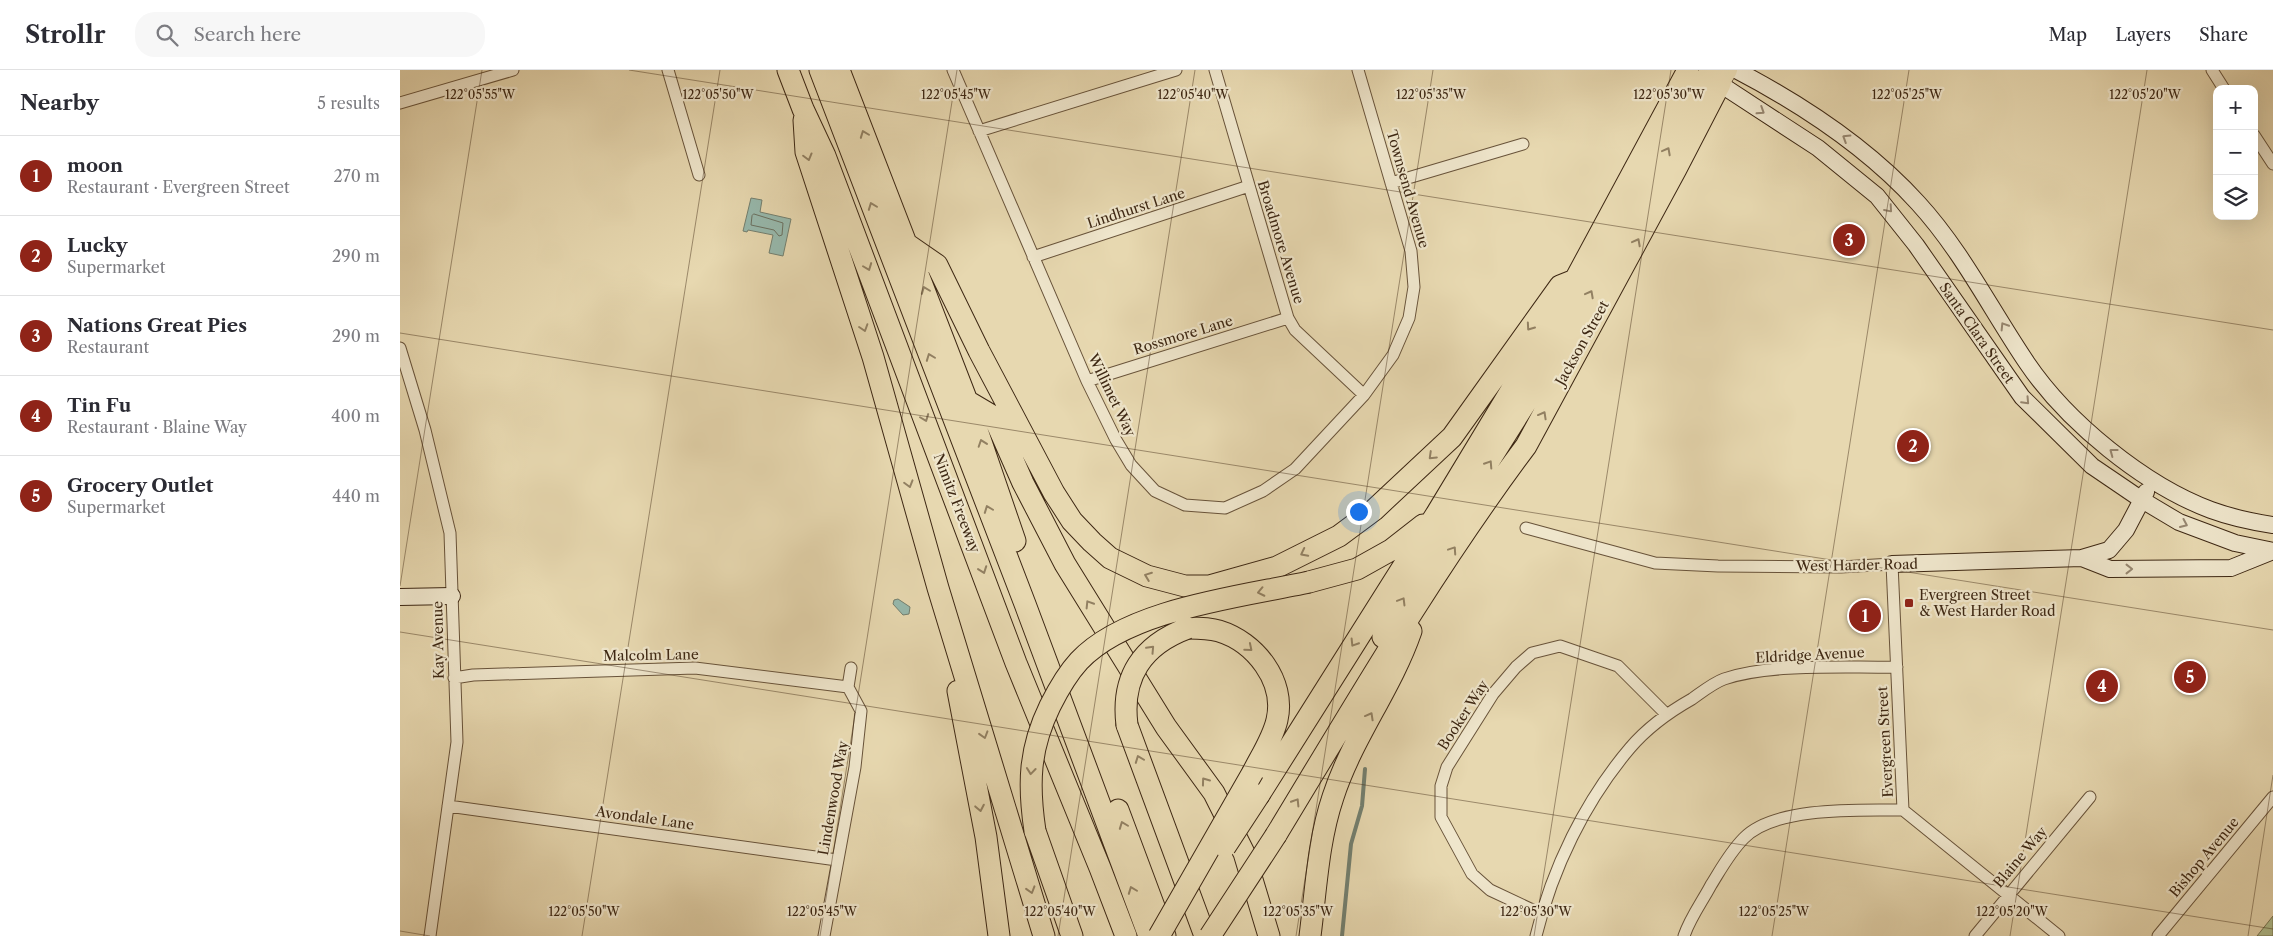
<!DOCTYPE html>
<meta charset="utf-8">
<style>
:root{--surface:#fff;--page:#f7f7f7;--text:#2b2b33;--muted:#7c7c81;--line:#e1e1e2;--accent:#8f2418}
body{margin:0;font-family:"Libre Caslon Text",serif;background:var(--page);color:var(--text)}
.controls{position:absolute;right:15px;top:15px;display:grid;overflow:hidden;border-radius:10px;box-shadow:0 5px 20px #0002}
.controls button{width:45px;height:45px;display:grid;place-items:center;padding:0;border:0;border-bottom:1px solid var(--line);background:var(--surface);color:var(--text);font:25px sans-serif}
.you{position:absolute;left:958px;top:441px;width:18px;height:18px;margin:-12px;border:4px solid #fff;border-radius:50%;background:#1a73e8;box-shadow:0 0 0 8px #1a73e833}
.badge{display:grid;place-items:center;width:32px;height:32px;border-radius:50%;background:var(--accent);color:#fff;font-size:16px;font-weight:700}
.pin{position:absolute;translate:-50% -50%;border:2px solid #fff;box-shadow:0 1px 5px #0006}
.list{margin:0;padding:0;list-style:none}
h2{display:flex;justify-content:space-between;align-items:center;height:65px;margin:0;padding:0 20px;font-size:21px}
h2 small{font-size:16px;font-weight:400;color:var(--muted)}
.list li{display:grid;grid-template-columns:32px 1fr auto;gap:15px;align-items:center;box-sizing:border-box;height:80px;padding:0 20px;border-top:1px solid var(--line)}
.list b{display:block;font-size:19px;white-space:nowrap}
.list p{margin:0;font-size:16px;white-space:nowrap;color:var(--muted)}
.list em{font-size:16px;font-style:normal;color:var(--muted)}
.icon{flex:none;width:28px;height:28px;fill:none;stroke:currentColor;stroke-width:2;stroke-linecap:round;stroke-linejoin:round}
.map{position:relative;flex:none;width:1873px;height:866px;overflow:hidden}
header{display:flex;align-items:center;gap:30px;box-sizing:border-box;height:70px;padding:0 25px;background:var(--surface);border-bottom:1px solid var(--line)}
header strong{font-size:24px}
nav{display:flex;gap:28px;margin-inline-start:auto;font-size:18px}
.search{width:350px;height:45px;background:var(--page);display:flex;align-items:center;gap:12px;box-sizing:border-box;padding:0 18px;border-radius:20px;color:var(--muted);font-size:19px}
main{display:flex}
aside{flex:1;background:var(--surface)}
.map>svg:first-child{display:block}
.green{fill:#b0c090;stroke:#767452}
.water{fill:#97b9ad;stroke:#737f6f}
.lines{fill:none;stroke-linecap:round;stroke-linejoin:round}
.shore{stroke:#6a7060;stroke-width:1}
.stream{stroke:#737f6f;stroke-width:4}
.street-casing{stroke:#68533a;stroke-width:13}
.secondary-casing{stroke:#3d2713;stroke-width:18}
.primary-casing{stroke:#3d2713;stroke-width:19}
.highway-casing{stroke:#3d2713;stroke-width:23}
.street{stroke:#efe6cc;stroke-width:11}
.secondary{stroke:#efe6cc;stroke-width:16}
.primary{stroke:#e7d8b0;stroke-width:18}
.highway{stroke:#e7d8b0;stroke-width:21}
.highway-bridge-casing{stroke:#3d2713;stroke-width:23;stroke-linecap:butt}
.highway-bridge{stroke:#e7d8b0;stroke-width:21}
.oneway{stroke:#968670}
.oneway2{stroke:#928062}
.ticks{fill:none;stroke:#3d2713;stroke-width:1;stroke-opacity:0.45}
.poi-dot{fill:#8f2418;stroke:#efe6cc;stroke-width:2}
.labels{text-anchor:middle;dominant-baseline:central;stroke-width:4.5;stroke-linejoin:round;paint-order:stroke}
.street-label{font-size:14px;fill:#3d2713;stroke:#efe6cc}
.poi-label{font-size:14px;fill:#3d2713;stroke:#efe6cc;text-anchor:start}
.ticks-label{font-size:12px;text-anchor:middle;fill:#3d2713;stroke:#efe6cc;stroke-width:4.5;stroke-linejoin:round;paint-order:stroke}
</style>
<header>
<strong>Strollr</strong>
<div class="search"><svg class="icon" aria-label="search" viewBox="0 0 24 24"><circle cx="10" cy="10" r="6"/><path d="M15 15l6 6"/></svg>Search here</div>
<nav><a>Map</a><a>Layers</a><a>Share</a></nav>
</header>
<main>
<aside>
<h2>Nearby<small>5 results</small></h2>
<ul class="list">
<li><span class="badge">1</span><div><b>moon</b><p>Restaurant · Evergreen Street</p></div><em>270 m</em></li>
<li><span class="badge">2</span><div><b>Lucky</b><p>Supermarket</p></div><em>290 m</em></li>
<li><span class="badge">3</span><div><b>Nations Great Pies</b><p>Restaurant</p></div><em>290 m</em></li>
<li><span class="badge">4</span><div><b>Tin Fu</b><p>Restaurant · Blaine Way</p></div><em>400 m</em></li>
<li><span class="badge">5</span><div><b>Grocery Outlet</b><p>Supermarket</p></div><em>440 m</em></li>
</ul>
</aside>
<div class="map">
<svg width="1873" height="866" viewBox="0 0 1873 866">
<rect width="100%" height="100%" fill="#e7d8b0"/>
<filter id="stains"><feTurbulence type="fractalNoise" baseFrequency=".004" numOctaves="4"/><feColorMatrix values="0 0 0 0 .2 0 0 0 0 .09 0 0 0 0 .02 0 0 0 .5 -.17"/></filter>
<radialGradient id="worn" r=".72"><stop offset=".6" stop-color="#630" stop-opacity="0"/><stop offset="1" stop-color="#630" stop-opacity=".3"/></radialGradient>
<path class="green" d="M1873 846V866H1857Z"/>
<path class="water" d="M351 128 362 130 360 142 391 149 383 186 369 183 373 165 348 160 347 162 343 161Z
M498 529 510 537 509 544 503 545 493 534 494 530Z"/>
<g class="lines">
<path class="shore" d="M354 144 383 153 382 165 379 166 374 160 351 155 352 146Z"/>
<path class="stream" d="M942 866 951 774 962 736 965 699"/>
<defs>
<path id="street" d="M268 0 299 105
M553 0 687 311 716 370 731 395 755 421 785 435 825 438 863 421 895 399 964 325 993 285 1009 248 1014 217 1011 181 958 0
M815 0 888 248 895 260 964 325
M1812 0 1824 19
M0 33 113 0
M579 61 776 0
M1854 65 1873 94
M991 113 1123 74
M633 187 849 116
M0 278 25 360 50 463 57 672 30 866
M687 311 888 248
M1126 458 1255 493 1318 496 1441 497 1492 494 1503 740 1659 866
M54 608 73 605 295 598 448 617
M48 736 437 790
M1141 844 1090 820 1072 804 1041 747V716L1047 697 1093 624 1116 597 1132 583 1160 576 1218 596 1266 644
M424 866 455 697 461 641 448 617 451 598
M1136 866C1152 799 1185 731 1230 678 1247 658 1269 642 1292 629 1302 622 1313 613 1324 609 1371 593 1445 598 1497 597
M1284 866C1290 848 1302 832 1311 815 1321 799 1330 782 1344 768 1375 736 1461 740 1503 740
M1575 866 1690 727
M1758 866 1873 727"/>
<path id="secondary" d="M1336 0C1403 35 1468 78 1518 133 1562 181 1591 240 1627 293 1667 352 1744 415 1811 440 1830 447 1853 452 1873 455
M1315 4 1320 14 1418 78 1477 126 1516 175 1622 327 1692 396 1742 430 1779 452 1835 473 1873 481
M1682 488 1710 499 1831 498 1873 481
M1492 494 1682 488 1709 480 1726 460 1746 422
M0 527 52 526"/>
<path id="primary" d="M1320 14 1328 0"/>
<path id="highway" d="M388 0 403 39 425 86 616 593 700 798 726 866
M420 0 625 534 749 866
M439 0 567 331 615 471
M404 50 406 82 473 287 538 518 644 866
M508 175 537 195 579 281 654 423 672 451 692 472 710 488 747 506 785 516H809L877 497 939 466 974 440 1052 367 1160 216 1175 210
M567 331 594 347 623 413 665 494 766 657 814 723 844 783 869 866
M909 512 957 499 991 480 1023 455
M788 558C798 558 809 558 819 561 855 572 886 611 877 650 873 668 861 686 853 702
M983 567 999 534 1167 267 1311 0
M558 621 586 767 599 866
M727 655 805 866
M859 725 1037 443 1170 223 1175 210 1288 0
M718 740 765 866
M635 761 672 866
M876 765C956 633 1034 499 1126 376L1276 99 1320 14
M910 866C916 820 918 771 933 727 952 668 991 619 1011 561"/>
</defs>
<use href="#street" class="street-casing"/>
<use href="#secondary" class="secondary-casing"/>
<use href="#primary" class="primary-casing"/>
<use href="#highway" class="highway-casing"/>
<use href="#street" class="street"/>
<use href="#secondary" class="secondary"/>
<use href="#primary" class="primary"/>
<use href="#highway" class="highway"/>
<defs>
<path id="highway-bridge" d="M727 655C721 607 742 575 788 558
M635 761C628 714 629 679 650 636 658 620 667 604 679 591 728 539 840 527 909 512
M825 777 859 725
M759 866 853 702
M810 866 876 765"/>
</defs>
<use href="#highway-bridge" class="highway-bridge-casing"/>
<use href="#highway-bridge" class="highway-bridge"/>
</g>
<defs><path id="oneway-chevron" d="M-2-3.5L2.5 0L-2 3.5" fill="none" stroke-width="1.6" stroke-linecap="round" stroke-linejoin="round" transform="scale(1.25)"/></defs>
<g class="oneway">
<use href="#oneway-chevron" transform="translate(1361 41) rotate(33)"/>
<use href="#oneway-chevron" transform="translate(1446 68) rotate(-148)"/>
<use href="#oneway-chevron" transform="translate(1489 139) rotate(49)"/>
<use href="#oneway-chevron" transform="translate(1604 256) rotate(-122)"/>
<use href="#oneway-chevron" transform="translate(1626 331) rotate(47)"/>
<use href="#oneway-chevron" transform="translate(1713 382) rotate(-143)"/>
<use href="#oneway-chevron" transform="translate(1784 454) rotate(24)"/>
<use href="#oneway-chevron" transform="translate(1729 499)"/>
</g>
<g class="oneway2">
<use href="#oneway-chevron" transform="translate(464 64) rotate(-111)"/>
<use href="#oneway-chevron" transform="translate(1267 81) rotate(-62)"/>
<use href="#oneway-chevron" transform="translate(408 87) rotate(75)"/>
<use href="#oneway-chevron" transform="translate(472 136) rotate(-111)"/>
<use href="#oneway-chevron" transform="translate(1237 172) rotate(-62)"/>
<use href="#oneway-chevron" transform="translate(468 197) rotate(69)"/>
<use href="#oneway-chevron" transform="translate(525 220) rotate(-111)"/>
<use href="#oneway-chevron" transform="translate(1190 224) rotate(-62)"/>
<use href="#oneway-chevron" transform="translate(1130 257) rotate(125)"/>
<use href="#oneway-chevron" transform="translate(464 258) rotate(72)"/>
<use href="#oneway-chevron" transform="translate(530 287) rotate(-111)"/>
<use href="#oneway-chevron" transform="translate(1143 345) rotate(-61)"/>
<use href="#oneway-chevron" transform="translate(525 348) rotate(69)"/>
<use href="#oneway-chevron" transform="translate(582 373) rotate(-109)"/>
<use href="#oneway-chevron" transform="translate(1032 386) rotate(136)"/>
<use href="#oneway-chevron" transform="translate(1089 394) rotate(-57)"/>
<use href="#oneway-chevron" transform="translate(509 414) rotate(74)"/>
<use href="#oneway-chevron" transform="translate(588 439) rotate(-111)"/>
<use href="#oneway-chevron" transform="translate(1053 480) rotate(-56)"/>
<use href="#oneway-chevron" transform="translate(904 483) rotate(153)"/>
<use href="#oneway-chevron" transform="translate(583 500) rotate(70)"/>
<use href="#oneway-chevron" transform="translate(748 506) rotate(-159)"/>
<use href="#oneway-chevron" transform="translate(861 522) rotate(168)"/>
<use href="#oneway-chevron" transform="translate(1002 531) rotate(-59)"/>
<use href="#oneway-chevron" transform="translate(689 534) rotate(-122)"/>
<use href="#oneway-chevron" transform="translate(954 573) rotate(122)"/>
<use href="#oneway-chevron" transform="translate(849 578) rotate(40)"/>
<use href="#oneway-chevron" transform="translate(751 579) rotate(-47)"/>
<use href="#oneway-chevron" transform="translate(970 646) rotate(-61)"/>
<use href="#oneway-chevron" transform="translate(584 665) rotate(73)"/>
<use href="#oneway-chevron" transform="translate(739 689) rotate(-111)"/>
<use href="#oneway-chevron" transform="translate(631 701) rotate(96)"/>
<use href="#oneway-chevron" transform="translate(805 711) rotate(-126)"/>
<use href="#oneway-chevron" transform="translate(896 732) rotate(-58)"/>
<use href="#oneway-chevron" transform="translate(580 738) rotate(79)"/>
<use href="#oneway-chevron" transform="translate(723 755) rotate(-111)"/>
<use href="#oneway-chevron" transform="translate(631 820) rotate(73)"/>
<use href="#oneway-chevron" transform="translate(732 820) rotate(-111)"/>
</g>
<path class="ticks" d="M229 0 1873 260M0 263 1873 560M0 516 82 0M0 562 1873 859M0 861 30 866M182 866 320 0M420 866 557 0M658 866 795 0M896 866 1033 0M1134 866 1271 0M1372 866 1509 0M1610 866 1747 0M1848 866 1873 705"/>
<rect class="poi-dot" x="1504" y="528" width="10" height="10" rx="2.5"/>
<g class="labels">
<g class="street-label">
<text transform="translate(1008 119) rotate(74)">Townsend Avenue</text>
<text transform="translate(736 138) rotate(-18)">Lindhurst Lane</text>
<text transform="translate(881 172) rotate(73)">Broadmore Avenue</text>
<text transform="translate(1577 263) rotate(55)">Santa Clara Street</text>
<text transform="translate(783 265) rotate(-17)">Rossmore Lane</text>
<text transform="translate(1182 273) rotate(-61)">Jackson Street</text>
<text transform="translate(712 325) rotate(64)">Willimet Way</text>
<text transform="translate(557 433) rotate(69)">Nimitz Freeway</text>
<text transform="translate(1457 495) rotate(-1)">West Harder Road</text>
<text transform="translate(38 570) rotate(-91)">Kay Avenue</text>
<text transform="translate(251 585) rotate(-1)">Malcolm Lane</text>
<text transform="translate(1410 585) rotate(-3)">Eldridge Avenue</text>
<text transform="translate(1063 645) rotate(-57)">Booker Way</text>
<text transform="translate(1485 672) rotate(-93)">Evergreen Street</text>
<text transform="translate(433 728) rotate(-80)">Lindenwood Way</text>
<text transform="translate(245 748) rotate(8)">Avondale Lane</text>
<text transform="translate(1620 787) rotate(-50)">Blaine Way</text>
<text transform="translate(1804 787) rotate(-50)">Bishop Avenue</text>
</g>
<g class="poi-label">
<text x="1519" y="525">Evergreen Street<tspan x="1519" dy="16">&amp; West Harder Road</tspan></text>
</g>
</g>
<g class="ticks-label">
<text x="1507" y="29">122°05'25"W</text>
<text x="1745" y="29">122°05'20"W</text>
<text x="80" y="29">122°05'55"W</text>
<text x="318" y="29">122°05'50"W</text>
<text x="556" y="29">122°05'45"W</text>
<text x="793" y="29">122°05'40"W</text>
<text x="1031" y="29">122°05'35"W</text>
<text x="1269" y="29">122°05'30"W</text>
<text x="184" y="846">122°05'50"W</text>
<text x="422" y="846">122°05'45"W</text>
<text x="660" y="846">122°05'40"W</text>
<text x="898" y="846">122°05'35"W</text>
<text x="1136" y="846">122°05'30"W</text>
<text x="1374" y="846">122°05'25"W</text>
<text x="1612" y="846">122°05'20"W</text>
</g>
<rect width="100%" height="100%" filter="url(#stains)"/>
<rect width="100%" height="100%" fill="url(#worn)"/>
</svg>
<div class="controls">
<button>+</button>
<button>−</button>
<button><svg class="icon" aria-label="layers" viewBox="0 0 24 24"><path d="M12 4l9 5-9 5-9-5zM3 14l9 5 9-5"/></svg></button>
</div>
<div class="you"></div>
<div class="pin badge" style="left:1465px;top:546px">1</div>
<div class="pin badge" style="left:1513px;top:376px">2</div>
<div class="pin badge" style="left:1449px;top:170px">3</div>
<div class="pin badge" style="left:1702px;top:616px">4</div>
<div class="pin badge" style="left:1790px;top:607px">5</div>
</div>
</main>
